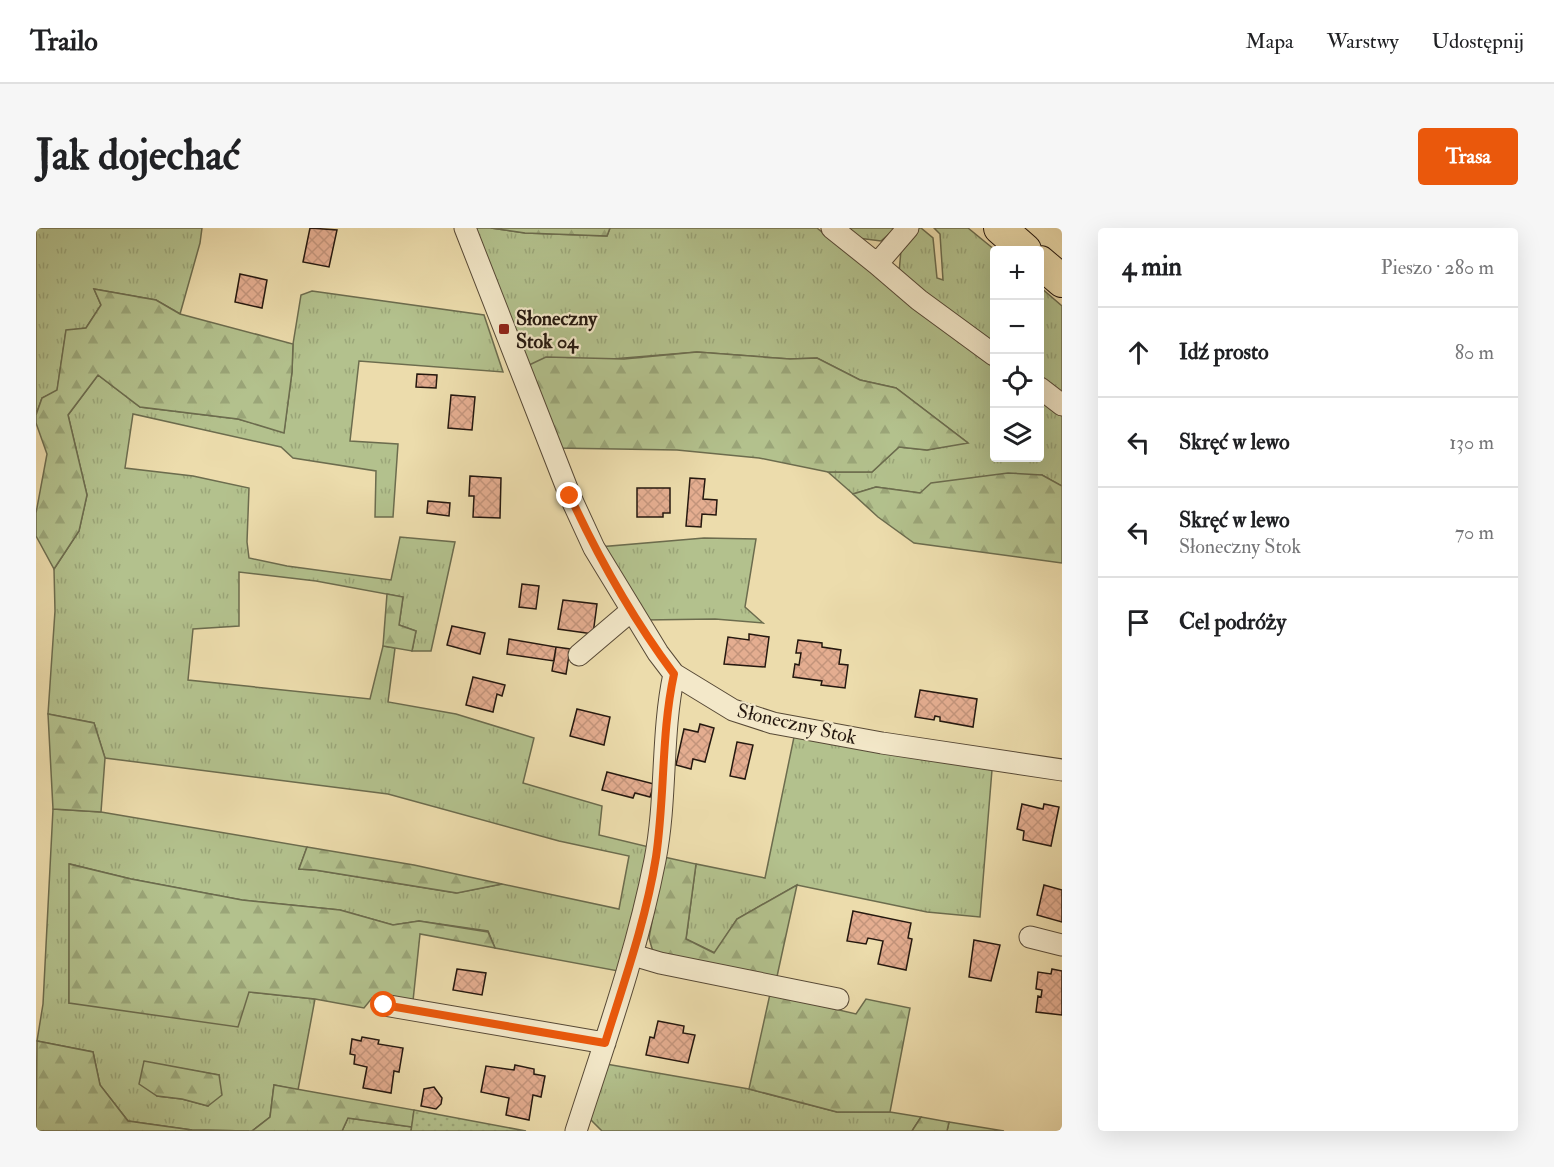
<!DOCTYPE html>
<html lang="pl">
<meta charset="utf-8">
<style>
:root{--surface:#fff;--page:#f6f6f6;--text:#202124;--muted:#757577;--line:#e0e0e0;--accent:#ea580c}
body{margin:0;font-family:"IM FELL Double Pica",serif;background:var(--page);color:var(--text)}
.controls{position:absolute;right:18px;top:18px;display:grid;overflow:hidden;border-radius:6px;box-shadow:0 6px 24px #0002}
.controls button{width:54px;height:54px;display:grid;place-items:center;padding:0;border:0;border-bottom:2px solid var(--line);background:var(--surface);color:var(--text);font:30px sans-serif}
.stop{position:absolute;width:18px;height:18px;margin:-14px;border:4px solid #ea580c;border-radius:50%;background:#fff}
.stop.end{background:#ea580c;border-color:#fff;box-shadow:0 2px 6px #0008}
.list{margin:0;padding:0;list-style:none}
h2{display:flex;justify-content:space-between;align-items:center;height:78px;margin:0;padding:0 24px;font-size:26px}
h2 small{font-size:20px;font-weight:400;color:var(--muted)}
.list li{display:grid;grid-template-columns:39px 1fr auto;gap:18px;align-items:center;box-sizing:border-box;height:90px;padding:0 24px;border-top:2px solid var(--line)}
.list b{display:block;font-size:22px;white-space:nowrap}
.list p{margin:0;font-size:20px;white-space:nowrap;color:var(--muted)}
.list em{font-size:20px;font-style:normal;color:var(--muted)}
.icon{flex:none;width:33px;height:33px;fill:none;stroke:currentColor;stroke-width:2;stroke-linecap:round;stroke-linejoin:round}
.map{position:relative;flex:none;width:1026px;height:903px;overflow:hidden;border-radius:6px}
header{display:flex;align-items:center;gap:36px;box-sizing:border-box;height:84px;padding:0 30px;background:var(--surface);border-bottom:2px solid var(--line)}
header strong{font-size:28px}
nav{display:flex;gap:33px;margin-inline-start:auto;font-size:21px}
.intro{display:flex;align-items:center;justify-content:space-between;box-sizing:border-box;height:144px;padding:0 36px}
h1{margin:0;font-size:42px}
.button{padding:15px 27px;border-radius:6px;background:var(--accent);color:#fff;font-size:21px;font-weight:700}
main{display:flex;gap:36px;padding:0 36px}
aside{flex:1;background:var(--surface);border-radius:6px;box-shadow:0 6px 24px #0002}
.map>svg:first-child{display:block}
.grass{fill:url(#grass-tufts);stroke:#6c6c4e;stroke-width:1.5;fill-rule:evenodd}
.forest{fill:url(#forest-firs);stroke:#6c6c4e;stroke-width:1.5}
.garden{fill:url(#garden-dots);stroke:#6c6c4e;stroke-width:1.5}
.building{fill:url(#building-cross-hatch);stroke:#25180f;stroke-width:1.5}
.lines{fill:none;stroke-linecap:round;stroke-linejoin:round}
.minor-casing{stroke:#574936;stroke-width:23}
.highway-casing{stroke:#25180f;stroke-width:34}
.minor{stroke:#f3e8c9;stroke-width:21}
.highway{stroke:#ecdcac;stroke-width:32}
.route{stroke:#ea580c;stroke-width:8}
.poi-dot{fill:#8f2418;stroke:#f3e8c9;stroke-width:2}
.labels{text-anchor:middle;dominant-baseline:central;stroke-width:4.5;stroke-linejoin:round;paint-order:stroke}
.poi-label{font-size:20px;font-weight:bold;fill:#25180f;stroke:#f3e8c9;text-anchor:start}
.street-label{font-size:20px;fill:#25180f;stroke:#f3e8c9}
</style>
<header>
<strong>Trailo</strong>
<nav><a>Mapa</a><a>Warstwy</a><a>Udostępnij</a></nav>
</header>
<div class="intro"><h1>Jak dojechać</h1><a class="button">Trasa</a></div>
<main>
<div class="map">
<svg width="1026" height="903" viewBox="0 0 1026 903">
<defs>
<pattern id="grass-tufts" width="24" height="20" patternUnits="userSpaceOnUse" patternTransform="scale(1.5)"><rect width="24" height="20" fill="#b3c18d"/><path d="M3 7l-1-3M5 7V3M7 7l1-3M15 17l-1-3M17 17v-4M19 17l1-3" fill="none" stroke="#9aa578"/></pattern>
<pattern id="forest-firs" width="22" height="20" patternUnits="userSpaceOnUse" patternTransform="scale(1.5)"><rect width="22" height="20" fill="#b3c18d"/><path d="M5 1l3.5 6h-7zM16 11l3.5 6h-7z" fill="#9aa578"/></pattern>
<pattern id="garden-dots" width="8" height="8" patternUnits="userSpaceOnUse" patternTransform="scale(1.5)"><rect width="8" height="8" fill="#b3c18d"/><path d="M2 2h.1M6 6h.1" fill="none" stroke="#9aa578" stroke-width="1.8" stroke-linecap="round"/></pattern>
<pattern id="building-cross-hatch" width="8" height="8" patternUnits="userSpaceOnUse" patternTransform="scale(1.5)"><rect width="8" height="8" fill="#e4ad90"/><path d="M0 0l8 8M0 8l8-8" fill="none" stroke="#c3947b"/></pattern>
</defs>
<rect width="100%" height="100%" fill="#ecdcac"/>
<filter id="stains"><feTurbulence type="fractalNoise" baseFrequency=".00333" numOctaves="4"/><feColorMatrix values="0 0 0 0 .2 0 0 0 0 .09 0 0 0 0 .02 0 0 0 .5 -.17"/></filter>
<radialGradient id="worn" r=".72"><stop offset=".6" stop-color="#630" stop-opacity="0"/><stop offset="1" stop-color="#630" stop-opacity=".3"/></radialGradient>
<path class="grass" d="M0 0H166L164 15 144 86 120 72 58 61 65 77 50 100 30 103 21 163 6 170 0 187Z
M436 0H455L489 5 571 8 574 0H781L815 28 958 135V230H1004V168L1026 185V258L1006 247 884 265 840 259 817 266 792 244H836L863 219 891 222 931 214 860 160 824 152 781 130 754 131 661 124 491 138Z
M810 0H860L845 13 822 10Z
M880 0H885L897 10 901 50 907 52 904 6 898 0H932L959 22 958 116 863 45 865 22Z
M1004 59 1026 78V166L1004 149Z
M276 63 448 87 467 144 323 133 314 213 362 216 357 289H339L340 243 257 230 245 219 97 186 89 240 157 248 213 260 211 314 213 330 251 338 355 352 364 309 419 314 395 423H376L380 403 363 397 367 369 280 353 203 344V398L157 401 152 452 334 471 347 418 359 420 352 474 420 486 498 510 487 555 566 578 563 607 613 619 582 743 459 720 452 703 383 693 357 697 304 682 206 672 95 651 34 636 33 775 213 764 279 771 262 862 238 857 234 889 216 903 156 902 92 893 64 857 57 824 1 813 7 776 17 581 65 584 271 619 263 641 279 642 420 665 466 656 583 681 593 628 523 613 352 566 69 530 58 495 12 486 19 383 18 341 43 303 51 267 32 187 62 147 104 179 202 191 248 204 256 144 257 116 265 67ZM108 834 183 847 172 878 146 871 121 868Z
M668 310 720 311 709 379 727 395 679 391 608 392 563 319Z
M758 509 956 542 944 689 891 684 761 657 701 691 679 725 650 711 660 636 729 650Z
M570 836 713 861 801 884H854L885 889 876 903H566L554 891Z
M312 890 376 899 375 903H306Z
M913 894 968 903H911Z"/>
<path class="forest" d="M455 0H574L571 8 489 5Z
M58 61 120 72 144 86 257 116 256 144 248 205 202 191 104 179 62 147 32 187 51 267 43 303 18 341 0 308V285L11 226 0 195V187L6 170 21 162 30 102 50 100 65 77Z
M661 124 754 131 781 130 824 152 860 160 932 215 891 222 863 219 836 244H792L723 230 641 222 520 220 491 138 510 129 588 131Z
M972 245 1006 247 1026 258V335L878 315 842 289 817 266 840 259 884 265 895 255Z
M351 366 367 369 363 397 380 403 376 423 347 418Z
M12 486 58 495 69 530 65 584 17 581Z
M271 619 378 637 466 656 421 665 279 642 263 641Z
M628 629 660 636 650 711 678 725 701 691 761 657 740 753 617 724 613 710Z
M33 636 95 651 206 672 304 682 357 697 383 693 452 704 459 720 384 706 377 773 336 770 328 780 279 771 213 764 202 799 33 775Z
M734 766 820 786 830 771 874 780 854 884H801L713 861Z
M1 813 57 824 64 857 92 893 156 902 213 903H0Z
M108 833 183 847 186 867 172 878 146 871 121 868 103 856Z
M238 857 378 882 376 899 312 890 306 903H216L234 889Z
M885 889 913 894 911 903H876Z"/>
<path class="garden" d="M378 882 490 903H375Z"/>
<path class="building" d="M274 0 301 2 293 39 267 34Z
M204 46 231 52 226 80 199 74Z
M381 146 401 147 400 160 380 159Z
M415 167 439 169 436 202 412 200Z
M434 248 465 250 464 290 437 289 438 268H433Z
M654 250 669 251 667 271 681 272 680 287 666 286 665 299 650 298Z
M601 260H634V285H627V289H601Z
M392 273 414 275 413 288 391 285Z
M486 356 503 358 500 381 483 379Z
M527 372 561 376 557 406 522 401Z
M416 398 449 405 444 426 411 417Z
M713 406 733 409 729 439 688 436 692 409 713 412Z
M473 411 520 419 518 433 471 426Z
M762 412 786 415V419L805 422 803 436 812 437 809 460 785 457 786 453 757 449 759 436 763 437 765 425H760Z
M520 419 534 421 530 446 516 443Z
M437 449 469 457 466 468 461 466 457 484 430 477Z
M884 462 941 471 937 499 904 493V489L899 488 898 492 879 489Z
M541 481 574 489 568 517 534 508Z
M664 496 678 500 669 534 657 531 655 541 640 537 648 501 662 504Z
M701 514 717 517 709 551 694 548Z
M571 544 618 556 614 569 599 565 597 570 566 562Z
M986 576 1007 581 1008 576 1023 579 1015 618 987 612 988 603 981 601Z
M1008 657 1026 662V694L1001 687Z
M817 683 875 695 872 710 876 711 870 742 842 736 847 713 832 710 830 716 811 713Z
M938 712 964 717 955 753 933 749Z
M421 741 450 745 446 767 417 762Z
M1016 741 1026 743V787L1000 784 1002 768 1005 769 1006 762 1000 761 1002 744 1015 746Z
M622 793 648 798 647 805 659 807 652 835 610 827 614 809 618 810Z
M326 809 343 812 342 816 367 820 363 844 358 843 355 865 327 860 331 839 318 836 319 827 314 826 316 811 325 813Z
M479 837 498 841V846L509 848 505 869 497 867 493 892 470 887 473 870 445 864 450 838 478 842Z
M398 859 406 870 405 876 400 881 385 878 388 861Z"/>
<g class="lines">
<defs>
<path id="minor" d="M429 0 534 268 558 320 622 425 638 446 697 482 737 495 846 515 1026 542
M796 0 841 36
M872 0 841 36 883 72 958 127
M1004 160 1026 177
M543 427 596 382
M994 709 1026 717
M597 727 624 735 802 771
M348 777 569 815
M540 903C569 813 601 724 619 632 631 571 625 507 638 446"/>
<path id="highway" d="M964 0 989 22
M1004 34 1026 53"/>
</defs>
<use href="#minor" class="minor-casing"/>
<use href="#highway" class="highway-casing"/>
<use href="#minor" class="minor"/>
<use href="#highway" class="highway"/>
</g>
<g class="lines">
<path class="route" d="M348 777 569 815C588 754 610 692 620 629 629 568 625 506 638 446 597 391 563 331 534 268"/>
</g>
<rect class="poi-dot" x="462" y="95" width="12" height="12" rx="3"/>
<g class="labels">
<g class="poi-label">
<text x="480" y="90">Słoneczny<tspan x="480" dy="23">Stok 04</tspan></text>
</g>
<g class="street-label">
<text transform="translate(761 496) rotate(13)">Słoneczny Stok</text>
</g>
</g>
<rect width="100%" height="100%" filter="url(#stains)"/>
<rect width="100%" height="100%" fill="url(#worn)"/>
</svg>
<div class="controls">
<button>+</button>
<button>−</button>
<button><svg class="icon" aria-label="locate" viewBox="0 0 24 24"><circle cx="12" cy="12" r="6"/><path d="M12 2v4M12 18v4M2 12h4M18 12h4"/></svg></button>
<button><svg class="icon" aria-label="layers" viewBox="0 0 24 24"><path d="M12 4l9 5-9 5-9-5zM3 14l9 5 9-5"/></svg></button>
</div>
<div class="stop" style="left:348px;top:777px"></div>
<div class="stop end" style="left:534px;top:268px"></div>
</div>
<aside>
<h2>4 min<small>Pieszo · 280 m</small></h2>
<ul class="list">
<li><svg class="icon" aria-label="ahead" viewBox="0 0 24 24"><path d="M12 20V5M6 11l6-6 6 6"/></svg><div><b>Idź prosto</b></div><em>80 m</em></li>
<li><svg class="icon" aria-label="left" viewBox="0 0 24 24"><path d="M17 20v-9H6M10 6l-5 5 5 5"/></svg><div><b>Skręć w lewo</b></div><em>130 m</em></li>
<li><svg class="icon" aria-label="left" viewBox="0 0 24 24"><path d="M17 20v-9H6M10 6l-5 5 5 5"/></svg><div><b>Skręć w lewo</b><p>Słoneczny Stok</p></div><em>70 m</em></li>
<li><svg class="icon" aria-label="arrive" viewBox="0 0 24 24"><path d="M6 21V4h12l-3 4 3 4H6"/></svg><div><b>Cel podróży</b></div></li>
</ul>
</aside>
</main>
